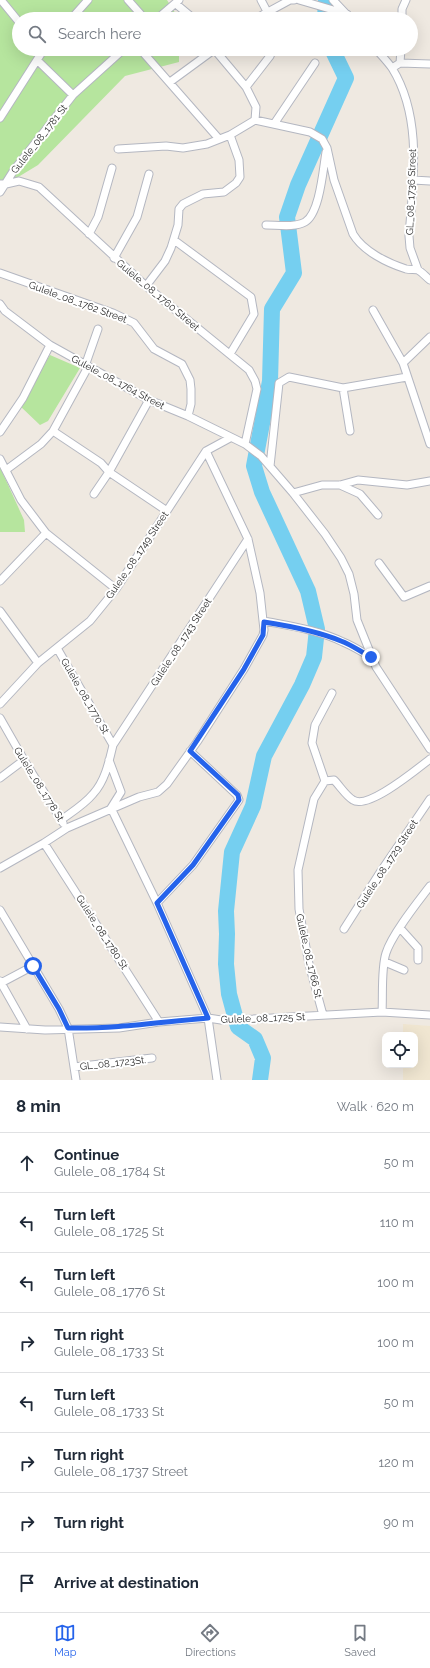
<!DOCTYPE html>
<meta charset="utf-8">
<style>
:root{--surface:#fff;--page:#f2f2f3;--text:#1f2937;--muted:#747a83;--line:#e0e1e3;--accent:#2563eb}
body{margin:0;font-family:Raleway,sans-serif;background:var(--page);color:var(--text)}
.controls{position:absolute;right:12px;bottom:12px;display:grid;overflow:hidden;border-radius:8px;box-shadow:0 4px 16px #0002}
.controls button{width:36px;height:36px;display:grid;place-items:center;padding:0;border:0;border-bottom:1px solid var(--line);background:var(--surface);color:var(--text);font:20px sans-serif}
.stop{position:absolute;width:12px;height:12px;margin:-9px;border:3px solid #2563eb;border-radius:50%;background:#fff}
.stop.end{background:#2563eb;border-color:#fff;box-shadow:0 1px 4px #0008}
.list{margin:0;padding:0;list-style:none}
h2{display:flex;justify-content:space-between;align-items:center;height:52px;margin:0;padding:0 16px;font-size:17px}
h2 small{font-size:13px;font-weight:400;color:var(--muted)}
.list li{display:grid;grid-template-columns:26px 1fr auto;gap:12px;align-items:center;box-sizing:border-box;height:60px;padding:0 16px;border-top:1px solid var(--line)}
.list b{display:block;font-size:15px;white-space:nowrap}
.list p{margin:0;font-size:13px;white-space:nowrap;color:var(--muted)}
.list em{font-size:13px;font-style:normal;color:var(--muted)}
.icon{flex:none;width:22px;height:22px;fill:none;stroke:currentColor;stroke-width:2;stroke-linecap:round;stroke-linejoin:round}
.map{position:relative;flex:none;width:430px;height:1080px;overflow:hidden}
.search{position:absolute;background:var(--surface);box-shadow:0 4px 16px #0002;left:12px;right:12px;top:12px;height:44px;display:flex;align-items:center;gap:10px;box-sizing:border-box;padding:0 14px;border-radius:22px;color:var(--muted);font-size:15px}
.sheet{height:532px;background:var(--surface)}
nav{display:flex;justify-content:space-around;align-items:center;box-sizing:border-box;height:56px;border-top:1px solid var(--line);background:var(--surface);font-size:11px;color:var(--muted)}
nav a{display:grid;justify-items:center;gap:2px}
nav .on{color:var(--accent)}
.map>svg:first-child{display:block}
.education{fill:#f0e6d1}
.green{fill:#b6e59e}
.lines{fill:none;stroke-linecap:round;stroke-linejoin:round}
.river{stroke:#75cff0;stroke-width:16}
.street-casing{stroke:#b4b7c1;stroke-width:9}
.street{stroke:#fff;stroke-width:7}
.route{stroke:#2563eb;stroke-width:5}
.labels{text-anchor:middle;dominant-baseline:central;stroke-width:4;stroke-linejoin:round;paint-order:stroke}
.street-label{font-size:10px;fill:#2e2e2e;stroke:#fff}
</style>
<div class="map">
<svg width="430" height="1080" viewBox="0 0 430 1080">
<rect width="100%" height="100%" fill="#efe9e1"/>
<path class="education" d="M403 1024 430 1026V1080H403V1065H415V1035H403Z"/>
<path class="green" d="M0 0H167L179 19H19V49H179V62L125 76 38 165 0 188Z
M50 355 80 368 48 421 40 425 19 405Z
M0 467 24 520 25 532H0Z"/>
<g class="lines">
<path class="river" d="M325 19 326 0
M260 1080 263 1058 255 1039 238 1027 229 994 226 964 227 934 226 911 232 852 253 806 264 756 302 685 314 657 317 629 308 591 262 492 254 466 270 381 272 309 294 273 287 217 298 185 346 78 332 49"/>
<defs>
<path id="street" d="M1 0 19 22
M128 0 145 19
M261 0 271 19
M299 0 347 14
M333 0 351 19
M176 4 194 19
M71 19 88 0
M157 19 179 0
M255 19 290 0H294
M402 19V9L406 0
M140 49 219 139
M214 49 246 87 256 107 255 120
M376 49C381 55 387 61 392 68 423 118 413 181 409 236L410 248 418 270
M37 60 73 95
M400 63 401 49
M392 68 400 63 430 64
M170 82 215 49
M246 87 270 56 273 49
M0 118 44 49
M255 120 310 132 322 139 327 148 334 180 353 234C363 251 387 263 406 269 410 270 415 269 418 270 422 272 427 278 430 280
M274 124 315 63
M118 149 166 146 183 148 207 144 230 135 255 120
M413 180 430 181
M0 184H6L19 181 39 187 146 286 249 370 255 381 257 389 245 444
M0 192 14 170 73 95 124 49
M266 225C277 225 295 228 305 222 320 213 323 169 326 152
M89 234 98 217 112 168
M174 240 251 297 254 314 230 354
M114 258 137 217 149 174
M0 273 113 313 134 323 154 349 182 364 190 380 191 389V404L188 416
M146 286 165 261 171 248 178 225 179 209 183 204 203 194 224 192 236 183 240 177 239 160 230 135
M0 304 5 311 50 345 149 400 188 416 245 444 261 456 293 493 325 534 341 558 349 574 354 594 357 620 376 667 430 749
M373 310 403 363 430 444
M403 363 430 337
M85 366 98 329
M343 388 350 431
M149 400 109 472 167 511
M53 431 101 463 109 472 94 494
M0 432 23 398 50 345
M0 459 21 500 46 533 116 589
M270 466 279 383 289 377 343 388 407 377
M6 470 41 444 53 431 88 367
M340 485 360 494 378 515
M293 493 322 485H340L358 480 407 485 430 481
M379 563 404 597 430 586
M0 581 46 533
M0 611 38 663
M264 621C290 626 319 630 343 642 353 646 362 652 371 657
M57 648 113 745
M0 704 38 663 90 621 116 589 206 451 230 438
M0 718 24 760 63 823
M109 760 121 792 111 808
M0 778 24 760
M325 781 334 780C340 786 346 796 353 800 368 810 417 769 430 759
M325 781 312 743 315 725 332 693
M111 808 157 903 208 1018 217 1080
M61 820C72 812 85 804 93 794 105 781 109 762 113 745L248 539
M44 843 159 1022
M0 868 44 843 67 828 139 797 158 792 167 784 197 742 244 669 263 635 264 630 260 593 248 539 206 451
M157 903 193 865 239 800 237 795 190 751
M0 910 59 1009 68 1028 76 1080
M400 928 418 948V960
M344 929 381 871 430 799
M385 962 404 970
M0 981 27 1029
M1 983 33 966
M382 1012C383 996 381 968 386 953 392 934 417 903 430 886
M323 1015 309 964 299 909 298 870 314 799 325 781
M0 1027 45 1030 119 1028 159 1022 208 1018 221 1020 253 1019 382 1012 430 1015
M74 1067 152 1058"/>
</defs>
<use href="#street" class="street-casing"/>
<use href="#street" class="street"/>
</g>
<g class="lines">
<path class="route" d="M33 966 59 1009 68 1028C115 1029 161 1022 208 1018L157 903 193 865 239 800 238 795 190 751 244 669 263 635 264 622C290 626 317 631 341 641 352 645 361 652 371 657"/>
</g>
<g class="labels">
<g class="street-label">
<text transform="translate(39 139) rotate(-52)">Gulele_08_1781 St</text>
<text transform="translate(411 192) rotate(-88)">GL_08_1736 Street</text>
<text transform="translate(158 295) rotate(40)">Gulele_08_1760 Street</text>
<text transform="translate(78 302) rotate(20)">Gulele_08_1762 Street</text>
<text transform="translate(118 382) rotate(28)">Gulele_08_1764 Street</text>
<text transform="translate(137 555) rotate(-56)">Gulele_08_1749 Street</text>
<text transform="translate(181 642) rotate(-57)">Gulele_08_1743 Street</text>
<text transform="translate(85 696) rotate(60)">Gulele_08_1770 St</text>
<text transform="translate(39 784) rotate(58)">Gulele_08_1778 St</text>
<text transform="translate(387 864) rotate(-57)">Gulele_08_1729 Street</text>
<text transform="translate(102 932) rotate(57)">Gulele_08_1780 St</text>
<text transform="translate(309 956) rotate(77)">Gulele_08_1766 St</text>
<text transform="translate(263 1018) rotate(-2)">Gulele_08_1725 St</text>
<text transform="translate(113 1063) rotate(-6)">GL_08_1723St.</text>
</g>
</g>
</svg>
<div class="controls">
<button><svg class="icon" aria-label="locate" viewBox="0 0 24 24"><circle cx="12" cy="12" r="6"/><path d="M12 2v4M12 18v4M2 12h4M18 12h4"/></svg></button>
</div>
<div class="stop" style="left:33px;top:966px"></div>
<div class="stop end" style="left:371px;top:657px"></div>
<div class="search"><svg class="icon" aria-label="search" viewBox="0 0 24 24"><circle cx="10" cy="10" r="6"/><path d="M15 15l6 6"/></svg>Search here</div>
</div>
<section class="sheet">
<h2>8 min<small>Walk · 620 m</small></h2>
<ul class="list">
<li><svg class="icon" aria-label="ahead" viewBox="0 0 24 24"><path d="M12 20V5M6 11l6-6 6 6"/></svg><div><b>Continue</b><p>Gulele_08_1784 St</p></div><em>50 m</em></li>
<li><svg class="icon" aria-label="left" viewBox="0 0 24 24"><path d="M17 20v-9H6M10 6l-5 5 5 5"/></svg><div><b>Turn left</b><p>Gulele_08_1725 St</p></div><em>110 m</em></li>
<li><svg class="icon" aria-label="left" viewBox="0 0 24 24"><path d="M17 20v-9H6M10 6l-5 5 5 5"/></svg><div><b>Turn left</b><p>Gulele_08_1776 St</p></div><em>100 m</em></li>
<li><svg class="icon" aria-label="right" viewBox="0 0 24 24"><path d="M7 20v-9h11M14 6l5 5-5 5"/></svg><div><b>Turn right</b><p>Gulele_08_1733 St</p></div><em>100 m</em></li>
<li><svg class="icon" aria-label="left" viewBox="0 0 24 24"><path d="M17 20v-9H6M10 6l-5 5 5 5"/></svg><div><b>Turn left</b><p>Gulele_08_1733 St</p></div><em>50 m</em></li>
<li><svg class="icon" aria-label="right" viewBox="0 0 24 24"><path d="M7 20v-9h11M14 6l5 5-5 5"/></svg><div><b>Turn right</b><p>Gulele_08_1737 Street</p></div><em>120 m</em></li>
<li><svg class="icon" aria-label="right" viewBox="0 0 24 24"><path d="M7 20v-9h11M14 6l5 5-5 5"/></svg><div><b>Turn right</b></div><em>90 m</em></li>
<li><svg class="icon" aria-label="arrive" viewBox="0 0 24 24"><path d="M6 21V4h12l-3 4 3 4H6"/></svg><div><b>Arrive at destination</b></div></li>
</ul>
</section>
<nav>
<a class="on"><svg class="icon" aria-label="map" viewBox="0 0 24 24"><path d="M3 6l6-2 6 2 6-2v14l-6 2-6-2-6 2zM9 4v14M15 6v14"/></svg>Map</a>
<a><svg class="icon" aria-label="directions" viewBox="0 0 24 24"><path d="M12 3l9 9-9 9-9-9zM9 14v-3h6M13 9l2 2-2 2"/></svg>Directions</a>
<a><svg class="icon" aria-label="saved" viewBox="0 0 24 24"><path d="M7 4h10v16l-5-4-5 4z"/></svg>Saved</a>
</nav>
